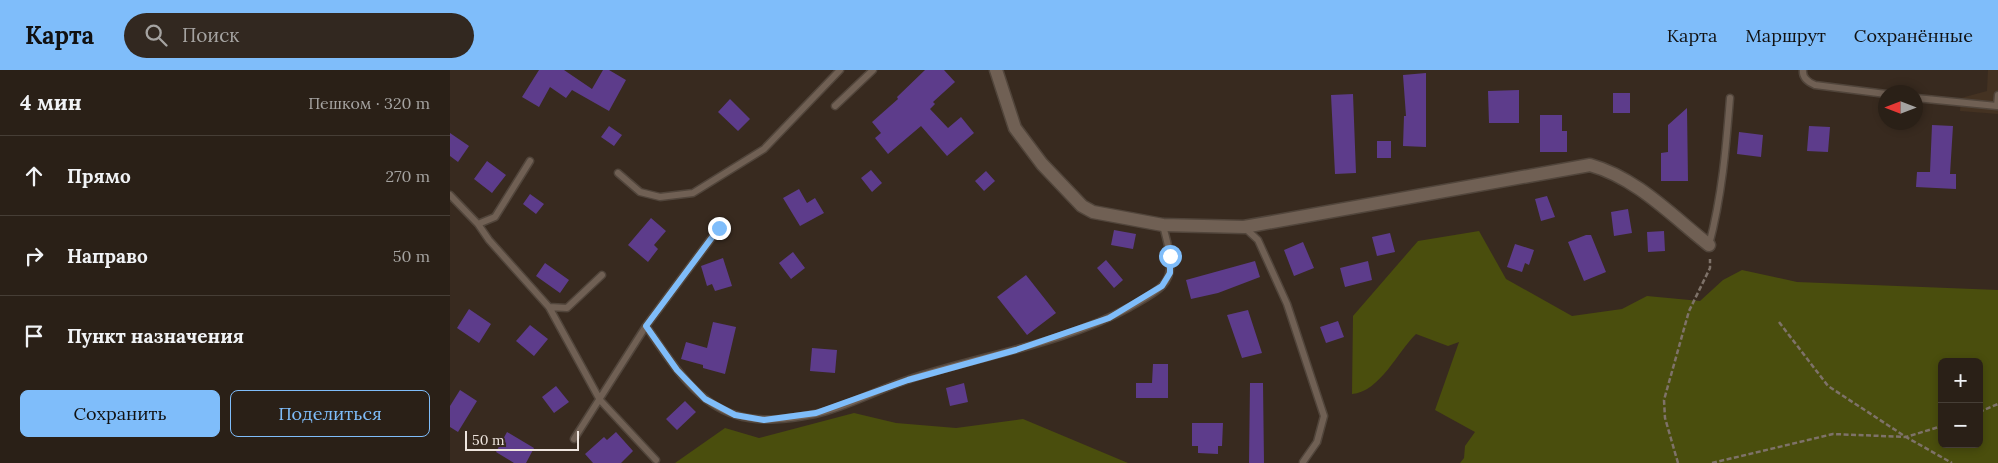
<!DOCTYPE html>
<html lang="ru">
<meta charset="utf-8">
<style>
:root{--surface:#2a2017;--page:#322820;--text:#f1f3f6;--muted:#a5a3a1;--line:#463e36;--accent:#7fbdfa}
body{margin:0;font-family:Lora,serif;background:var(--page);color:var(--text)}
.controls{position:absolute;right:15px;bottom:15px;display:grid;overflow:hidden;border-radius:8px;box-shadow:0 2px 8px #0003}
.controls button{width:45px;height:45px;display:grid;place-items:center;padding:0;border:0;border-bottom:1px solid var(--line);background:var(--surface);color:var(--text);font:25px sans-serif}
.compass{position:absolute;left:1428px;top:15px;width:45px;height:45px;border-radius:50%;background:var(--surface);box-shadow:0 2px 8px #0003;rotate:270deg}
.scale{position:absolute;left:15px;bottom:12px;width:114px;box-sizing:border-box;padding-left:5px;border:2px solid #eee5de;border-top:0;font-size:14px;line-height:18px;white-space:nowrap;color:#eee5de;-webkit-text-stroke:4px #382a1f;paint-order:stroke}
.stop{position:absolute;width:15px;height:15px;margin:-11px;border:4px solid #7fbdfa;border-radius:50%;background:#fff}
.stop.end{background:#7fbdfa;border-color:#fff;box-shadow:0 1px 5px #0008}
.list{margin:0;padding:0;list-style:none}
h2{display:flex;justify-content:space-between;align-items:center;height:65px;margin:0;padding:0 20px;font-size:21px}
h2 small{font-size:16px;font-weight:400;color:var(--muted)}
.list li{display:grid;grid-template-columns:32px 1fr auto;gap:15px;align-items:center;box-sizing:border-box;height:80px;padding:0 20px;border-top:1px solid var(--line)}
.list b{display:block;font-size:19px;white-space:nowrap}
.list em{font-size:16px;font-style:normal;color:var(--muted)}
.actions{display:flex;gap:10px;padding:15px 20px}
.actions a{flex:1;padding:11px 0;border:1px solid var(--accent);border-radius:8px;text-align:center;font-size:18px;color:var(--accent)}
.actions .main{background:var(--accent);color:#111}
.icon{flex:none;width:28px;height:28px;fill:none;stroke:currentColor;stroke-width:2;stroke-linecap:round;stroke-linejoin:round}
.map{position:relative;flex:none;width:1548px;height:393px;overflow:hidden}
header{display:flex;align-items:center;gap:30px;box-sizing:border-box;height:70px;padding:0 25px;background:var(--accent);color:#111}
header strong{font-size:24px}
nav{display:flex;gap:28px;margin-inline-start:auto;font-size:18px}
.search{width:350px;height:45px;background:var(--page);display:flex;align-items:center;gap:12px;box-sizing:border-box;padding:0 18px;border-radius:28px;color:var(--muted);font-size:19px}
main{display:flex}
aside{flex:1;background:var(--surface)}
.map>svg:first-child{display:block}
.built{fill:#443222}
.green{fill:#4a4e0d;fill-rule:evenodd}
.building{fill:#5d3c8b}
.lines{fill:none;stroke-linecap:round;stroke-linejoin:round}
.lane-casing{stroke:#51453b;stroke-width:9}
.street-casing{stroke:#51453b;stroke-width:15}
.path{stroke:#7e7269;stroke-width:2.5;stroke-dasharray:5 2.5;stroke-linecap:butt}
.lane{stroke:#706054;stroke-width:6}
.street{stroke:#706054;stroke-width:12}
.route{stroke:#7fbdfa;stroke-width:6}
</style>
<header>
<strong>Карта</strong>
<div class="search"><svg class="icon" aria-label="search" viewBox="0 0 24 24"><circle cx="10" cy="10" r="6"/><path d="M15 15l6 6"/></svg>Поиск</div>
<nav><a>Карта</a><a>Маршрут</a><a>Сохранённые</a></nav>
</header>
<main>
<aside>
<h2>4 мин<small>Пешком · 320 m</small></h2>
<ul class="list">
<li><svg class="icon" aria-label="ahead" viewBox="0 0 24 24"><path d="M12 20V5M6 11l6-6 6 6"/></svg><div><b>Прямо</b></div><em>270 m</em></li>
<li><svg class="icon" aria-label="right" viewBox="0 0 24 24"><path d="M7 20v-9h11M14 6l5 5-5 5"/></svg><div><b>Направо</b></div><em>50 m</em></li>
<li><svg class="icon" aria-label="arrive" viewBox="0 0 24 24"><path d="M6 21V4h12l-3 4 3 4H6"/></svg><div><b>Пункт назначения</b></div></li>
</ul>
<div class="actions"><a class="main">Сохранить</a><a>Поделиться</a></div>
</aside>
<div class="map">
<svg width="1548" height="393" viewBox="0 0 1548 393">
<rect width="100%" height="100%" fill="#382a1f"/>
<path class="built" d="M1538 0H1548V44L1510 41 1511 28 1537 21Z"/>
<path class="green" d="M1029 161 1056 209 1122 246 1172 239 1197 226 1250 231 1273 210 1292 200 1347 212 1548 220V393H1010L1014 388 1015 376 1025 362 985 340 1009 272 998 276 966 264C948 281 930 322 902 324L903 246 968 171ZM1492 292H1529V374H1492Z
M404 343 446 353 506 358 573 349 678 393H225L275 358 309 368Z"/>
<path class="building" d="M89 0H114L142 19 153 0H159L176 10 159 41 122 20 116 28 100 17 89 37 72 27Z
M475 0H494L505 12 483 32 485 34 480 39 498 58 511 47 524 63 497 86 471 56 438 84 425 68 431 63 422 52 448 29 447 27Z
M976 3V77L953 76 954 46H956L953 5Z
M1069 20V53H1039L1038 21Z
M1163 23H1180V43H1163Z
M903 24 906 103 885 104 881 25Z
M280 29 300 49 288 61 268 42Z
M1237 38 1238 111H1211V83L1218 82V55Z
M1090 45H1112V61H1117V82H1090Z
M1482 55 1503 56 1500 104H1506V119L1466 117 1467 102H1480Z
M159 56 172 65 164 76 151 67Z
M1359 56 1380 57 1378 82 1357 81Z
M1289 62 1313 65 1311 87 1287 84Z
M0 63 19 76 8 92 0 86Z
M927 71H941V88H927Z
M37 91 56 105 42 123 24 109Z
M421 100 432 113 422 122 411 108Z
M536 101 545 111 534 121 525 111Z
M349 119 357 133 365 128 374 143 350 156 333 128Z
M80 124 94 134 86 144 73 134Z
M1097 126 1105 147 1091 151 1085 129Z
M1178 139 1182 163 1164 166 1161 142Z
M201 148 216 161 204 175 208 179 198 192 178 175Z
M664 160 686 164 683 179 661 175Z
M1214 161 1215 181 1198 182 1197 162Z
M940 163 945 182 927 186 922 167Z
M1136 165H1141L1156 202 1134 211 1118 172Z
M853 172 864 198 844 206 834 180Z
M1065 174 1084 180 1079 195 1075 193 1072 202 1057 197Z
M343 182 355 198 341 209 329 193Z
M273 188 282 216 265 221 262 214 257 216 251 196Z
M656 190 673 210 664 218 647 198Z
M805 191 810 207 768 223 741 229 736 210Z
M918 191 922 210 895 217 890 198Z
M95 193 119 210 110 223 86 206Z
M576 205 606 243 577 265 547 227Z
M19 239 41 254 29 273 7 258Z
M798 240 812 283 792 288 777 245Z
M888 251 894 267 876 273 870 257Z
M263 252 286 257 275 304 253 298V295L231 289 236 272 257 278Z
M80 255 98 269 84 286 66 271Z
M362 278 387 280 385 303 360 301Z
M703 294H718V328H686V313H702Z
M514 313 518 332 500 336 496 318Z
M800 313H813L814 393H799Z
M106 316 119 332 104 343 92 327Z
M10 320 27 331 8 362 0 357V336Z
M235 331 246 342 227 360 216 349Z
M742 353H773L772 376H768V384L748 383V376H742Z
M57 362 84 378 76 393H64L46 382Z
M166 362 183 381 171 393H143L135 384 154 367 157 370Z"/>
<g class="lines">
<defs>
<path id="lane" d="M1353 0C1352 8 1358 12 1365 15L1436 24
M1466 28 1547 36 1548 25
M385 36 423 0
M168 103 190 122 210 127 243 123 314 79 390 0
M0 125 28 154 39 170 99 237 150 330 206 390
M28 154 45 147 80 91
M794 157 808 170 837 234 874 346 867 372 853 392
M1259 175C1272 126 1276 78 1280 28
M99 237 117 238 152 205
M196 256C219 289 245 333 286 345 311 353 339 349 365 344 395 338 427 320 457 310 531 285 611 275 680 237 690 231 704 224 712 216 728 200 717 174 713 155
M124 369 196 256 269 158"/>
<path id="street" d="M546 0 565 58 592 94 632 136 643 142 713 155 794 157 1140 95C1187 108 1222 146 1259 175"/>
</defs>
<use href="#lane" class="lane-casing"/>
<use href="#street" class="street-casing"/>
<path class="path" d="M1329 252 1378 316 1456 367 1502 393
M1529 342 1548 334
M1228 393 1215 348 1214 330 1239 241 1260 198V189
M1262 393 1383 364 1456 367 1492 356"/>
<use href="#lane" class="lane"/>
<use href="#street" class="street"/>
</g>
<g class="lines">
<path class="route" d="M269 158 196 256 227 300 255 329 285 345 314 350 366 343 458 310 566 280 659 248 712 216 720 203V186"/>
</g>
</svg>
<div class="controls">
<button>+</button>
<button>−</button>
</div>
<svg class="compass" viewBox="-18 -18 36 36"><path d="M0-13l5 13h-10z" fill="#e53935"/><path d="M0 13l5-13h-10z" fill="#a5a3a1"/></svg>
<div class="scale">50 m</div>
<div class="stop" style="left:720px;top:186px"></div>
<div class="stop end" style="left:269px;top:158px"></div>
</div>
</main>
